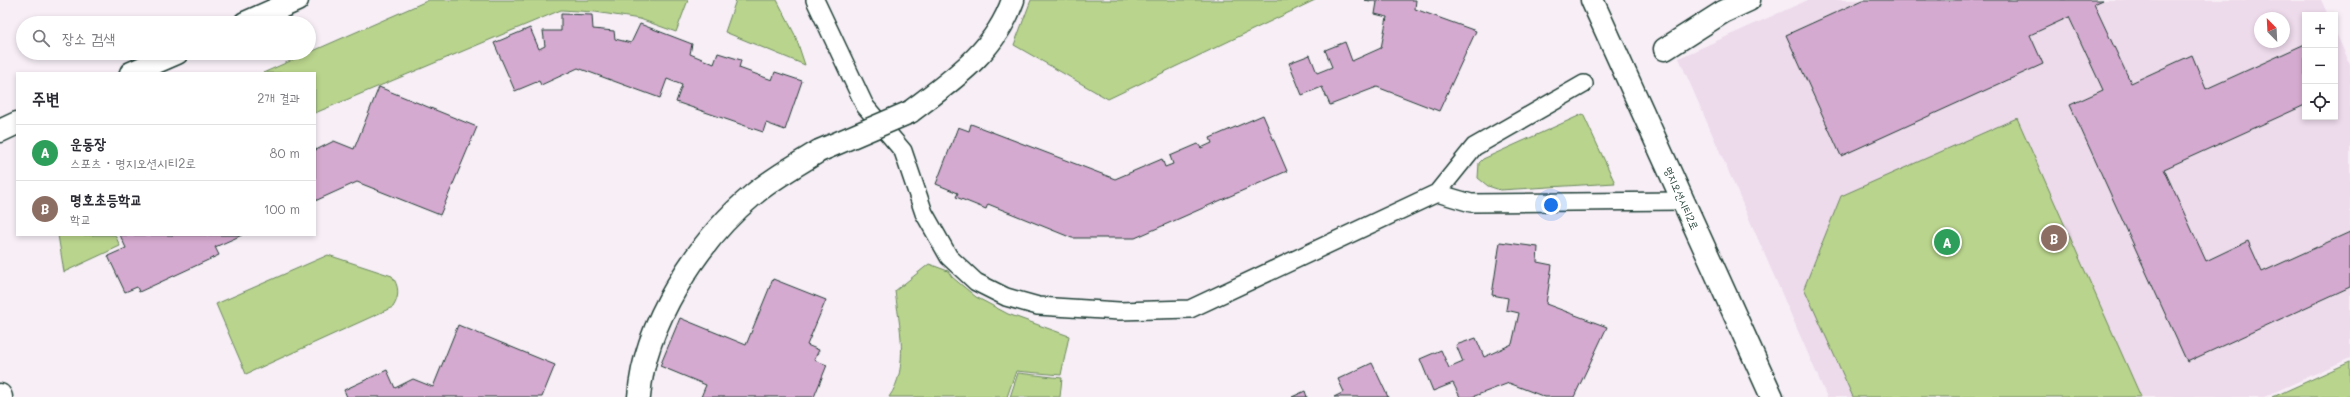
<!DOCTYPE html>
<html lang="ko">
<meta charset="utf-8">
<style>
:root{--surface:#fff;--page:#f7f7f7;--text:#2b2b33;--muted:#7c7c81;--line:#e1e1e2;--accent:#2563eb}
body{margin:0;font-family:Mali,"Poor Story",sans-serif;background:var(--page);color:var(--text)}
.controls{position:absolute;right:12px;top:12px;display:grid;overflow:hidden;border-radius:0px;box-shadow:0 2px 6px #0003}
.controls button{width:36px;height:36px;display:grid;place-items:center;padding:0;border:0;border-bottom:1px solid var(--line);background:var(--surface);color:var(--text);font:20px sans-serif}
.compass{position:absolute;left:2254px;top:12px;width:36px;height:36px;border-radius:50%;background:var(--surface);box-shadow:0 2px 6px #0003;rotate:336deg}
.you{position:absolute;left:1551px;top:205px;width:14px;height:14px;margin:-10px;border:3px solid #fff;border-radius:50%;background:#1a73e8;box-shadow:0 0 0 6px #1a73e833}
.badge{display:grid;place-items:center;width:26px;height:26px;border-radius:50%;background:var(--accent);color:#fff;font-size:13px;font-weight:700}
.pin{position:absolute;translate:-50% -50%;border:2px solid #fff;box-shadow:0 1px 4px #0006}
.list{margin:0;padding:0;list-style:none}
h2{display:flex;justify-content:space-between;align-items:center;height:52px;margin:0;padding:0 16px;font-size:17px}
h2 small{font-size:13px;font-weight:400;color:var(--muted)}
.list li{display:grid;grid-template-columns:26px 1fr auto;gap:12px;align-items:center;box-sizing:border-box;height:56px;padding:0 16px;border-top:1px solid var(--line)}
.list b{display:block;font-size:15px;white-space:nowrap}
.list p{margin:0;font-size:13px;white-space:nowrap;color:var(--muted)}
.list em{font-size:13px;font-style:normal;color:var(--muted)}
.icon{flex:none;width:22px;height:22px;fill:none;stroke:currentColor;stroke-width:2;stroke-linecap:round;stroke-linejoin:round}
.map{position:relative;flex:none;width:2350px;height:397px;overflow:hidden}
.search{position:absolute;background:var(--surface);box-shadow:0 2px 6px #0003;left:16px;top:16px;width:300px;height:44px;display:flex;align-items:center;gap:10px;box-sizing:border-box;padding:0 14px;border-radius:22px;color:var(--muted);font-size:15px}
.panel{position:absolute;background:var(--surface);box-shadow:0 2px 6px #0003;left:16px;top:72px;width:300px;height:164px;border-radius:0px}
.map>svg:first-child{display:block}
.built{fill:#eddaeb;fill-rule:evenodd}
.green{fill:#b9d48c;stroke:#6c8860}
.building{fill:#d5aad0;stroke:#1f3d34}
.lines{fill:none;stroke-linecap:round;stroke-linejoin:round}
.service-casing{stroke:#1f3d34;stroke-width:20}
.minor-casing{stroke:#1f3d34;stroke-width:25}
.secondary-casing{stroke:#1f3d34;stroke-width:25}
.service{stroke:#fff;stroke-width:17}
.minor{stroke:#fff;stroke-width:22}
.secondary{stroke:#fff;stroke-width:22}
.minor-bridge-casing{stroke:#1f3d34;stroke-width:25;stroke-linecap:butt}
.minor-bridge{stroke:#fff;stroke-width:22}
.labels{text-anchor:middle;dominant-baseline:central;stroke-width:4;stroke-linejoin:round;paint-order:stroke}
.street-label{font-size:11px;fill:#1f3d34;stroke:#fff}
</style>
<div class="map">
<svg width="2350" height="397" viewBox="0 0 2350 397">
<rect width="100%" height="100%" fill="#f7eef6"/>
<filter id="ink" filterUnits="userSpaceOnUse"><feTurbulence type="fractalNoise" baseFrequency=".025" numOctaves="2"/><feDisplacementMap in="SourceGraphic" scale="8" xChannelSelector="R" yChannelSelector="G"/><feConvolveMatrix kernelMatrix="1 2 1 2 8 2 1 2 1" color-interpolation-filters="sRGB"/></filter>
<g filter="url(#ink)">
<path class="built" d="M1808 0H2321L2328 15H2305V117H2335V31L2350 64V358L2264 397H1827L1679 58ZM2260 18H2284V42H2260Z"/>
<path class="green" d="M429 0H688L676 32 640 19 595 12 561 10 315 113V73H263Z
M736 0H777L795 35 805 65 725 32Z
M1031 0H1315L1108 99 1014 45Z
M1583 114 1615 183 1500 190 1488 186 1478 178 1479 163 1483 159Z
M2017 118 2141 397H1853L1804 288 1841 196Z
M58 235H115L120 246 64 272Z
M328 255 392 276C399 286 400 296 393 307L246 374 216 304Z
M929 264 948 271 952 277 976 297 1008 314 1069 336 1061 375 1016 371 1007 397H889C910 368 899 324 895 291Z
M2350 362V397H2273Z
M1018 373 1062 378 1060 397H1010Z"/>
<path class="building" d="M1364 0H1416L1415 9 1476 31 1439 111 1377 87 1330 105 1322 87 1302 95 1289 63 1310 55 1317 73 1332 67 1325 50 1345 42 1352 61 1381 48 1387 17 1375 14 1377 2Z
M1863 0H2103L2094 4 2131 83 2192 55 2206 89 2305 44V105L2164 169 2206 261 2248 241 2262 272 2350 232V287L2187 362 2070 105 2103 90 2069 17 2030 35 2043 64 1841 156 1786 35Z
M561 14 592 15 593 29 614 31 615 39 631 43 640 24 692 44 690 54 714 64 718 53 741 60 739 68 772 80 775 72 802 81 785 130 766 123 763 132 676 102 682 85 667 79 660 98 578 68 541 85 539 81 515 91 494 43 530 28 539 49 545 46 543 31H561Z
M379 87 477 127 440 215 357 182 315 201V148L316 150 334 141 354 149Z
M1263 115 1287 171 1135 238H1072L988 204 986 209 956 197 958 193 936 184 958 127 969 131 971 124 1115 179 1162 159 1165 167 1173 164 1170 156 1198 144 1201 148 1212 143 1210 138Z
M120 235H242L215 247 219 255 139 292 137 287 125 292 108 256 126 248Z
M1500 242 1538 247 1537 262 1552 265 1546 304 1607 327 1574 397H1545L1509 383 1472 397H1460L1453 383 1433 391 1420 359 1441 350 1449 368 1463 362 1456 345 1476 338 1484 357 1512 344 1519 313 1506 310 1508 298 1492 295Z
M773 279 826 300 807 345 819 350 814 360 827 365 814 397H701L706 385 660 366 680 318 746 345Z
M458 325 555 365 542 397H347L344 390 387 370 395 388 413 379 433 387Z
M1372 363 1388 397H1334L1344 392 1338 379Z
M1305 391 1307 397H1292Z"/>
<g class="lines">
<defs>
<path id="service" d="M815 0 865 106 903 151 924 213 949 257 976 282 1006 297 1038 306 1119 311 1190 309 1437 193 1474 147 1584 84
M1437 193 1471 203 1683 201"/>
<path id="minor" d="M1592 0 1772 397
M245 23 297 0
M1665 49 1723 12 1749 0
M131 73 177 53
M910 112C952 80 995 52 1013 0
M0 131 17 123
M639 397C644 324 698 241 753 195 773 178 797 165 819 151"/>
<path id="secondary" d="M0 395 1 397"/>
</defs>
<use href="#service" class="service-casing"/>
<use href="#minor" class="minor-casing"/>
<use href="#secondary" class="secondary-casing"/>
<use href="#service" class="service"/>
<use href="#minor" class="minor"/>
<use href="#secondary" class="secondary"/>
<defs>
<path id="minor-bridge" d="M819 151 910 112"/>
</defs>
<use href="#minor-bridge" class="minor-bridge-casing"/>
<use href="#minor-bridge" class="minor-bridge"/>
</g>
</g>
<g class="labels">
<g class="street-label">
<text transform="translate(1682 198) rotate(66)">명지오션시티2로</text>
</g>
</g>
</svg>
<div class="controls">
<button>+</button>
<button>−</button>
<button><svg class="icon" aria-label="locate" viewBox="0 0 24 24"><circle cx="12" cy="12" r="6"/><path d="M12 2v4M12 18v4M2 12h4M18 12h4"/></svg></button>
</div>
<svg class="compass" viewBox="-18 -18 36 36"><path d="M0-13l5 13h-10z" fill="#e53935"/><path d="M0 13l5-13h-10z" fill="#7c7c81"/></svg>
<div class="you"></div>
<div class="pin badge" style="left:1947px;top:242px;background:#2e9e5b">A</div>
<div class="pin badge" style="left:2054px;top:238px;background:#8d6e63">B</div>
<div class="search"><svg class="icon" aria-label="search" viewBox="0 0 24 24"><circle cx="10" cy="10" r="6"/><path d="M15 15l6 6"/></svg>장소 검색</div>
<section class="panel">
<h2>주변<small>2개 결과</small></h2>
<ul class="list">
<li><span class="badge" style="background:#2e9e5b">A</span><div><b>운동장</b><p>스포츠 · 명지오션시티2로</p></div><em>80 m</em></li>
<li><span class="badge" style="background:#8d6e63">B</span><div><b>명호초등학교</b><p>학교</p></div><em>100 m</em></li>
</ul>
</section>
</div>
